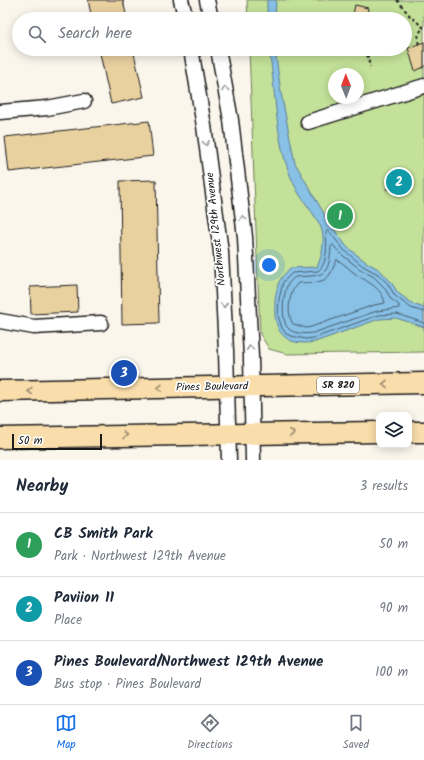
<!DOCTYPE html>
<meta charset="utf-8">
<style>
:root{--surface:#fff;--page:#f6f6f7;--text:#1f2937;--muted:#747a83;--line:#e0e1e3;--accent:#1a73e8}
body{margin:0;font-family:Kalam,sans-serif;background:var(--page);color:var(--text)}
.controls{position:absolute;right:12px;bottom:12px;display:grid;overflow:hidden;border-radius:8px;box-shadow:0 2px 10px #0003}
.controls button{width:36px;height:36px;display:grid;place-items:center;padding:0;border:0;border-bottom:1px solid var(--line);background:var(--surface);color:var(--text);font:20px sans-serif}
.compass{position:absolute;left:328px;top:68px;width:36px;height:36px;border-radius:50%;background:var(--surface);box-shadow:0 2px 10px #0003;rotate:359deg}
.scale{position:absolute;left:12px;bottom:10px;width:90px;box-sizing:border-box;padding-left:4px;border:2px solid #1c1c1c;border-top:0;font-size:11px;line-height:14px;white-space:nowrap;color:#1c1c1c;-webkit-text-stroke:3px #fff;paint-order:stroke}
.you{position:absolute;left:269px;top:265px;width:14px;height:14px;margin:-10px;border:3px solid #fff;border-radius:50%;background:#1a73e8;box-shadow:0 0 0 6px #1a73e833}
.badge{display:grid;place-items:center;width:26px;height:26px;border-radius:50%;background:var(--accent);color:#fff;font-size:13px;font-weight:700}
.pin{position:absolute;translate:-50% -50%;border:2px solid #fff;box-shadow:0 1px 4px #0006}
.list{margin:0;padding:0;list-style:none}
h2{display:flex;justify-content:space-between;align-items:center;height:52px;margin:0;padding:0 16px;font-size:17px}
h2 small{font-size:13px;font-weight:400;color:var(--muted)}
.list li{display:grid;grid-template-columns:26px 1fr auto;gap:12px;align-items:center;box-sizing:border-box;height:64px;padding:0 16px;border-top:1px solid var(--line)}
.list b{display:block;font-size:15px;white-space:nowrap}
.list p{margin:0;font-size:13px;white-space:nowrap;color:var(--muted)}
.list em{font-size:13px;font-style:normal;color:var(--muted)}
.icon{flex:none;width:22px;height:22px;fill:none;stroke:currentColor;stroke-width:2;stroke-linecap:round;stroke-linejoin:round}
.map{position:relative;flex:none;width:424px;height:460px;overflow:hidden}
.search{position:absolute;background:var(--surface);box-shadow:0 2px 10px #0003;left:12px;right:12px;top:12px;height:44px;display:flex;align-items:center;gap:10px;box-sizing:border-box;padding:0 14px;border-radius:22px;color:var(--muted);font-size:15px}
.sheet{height:244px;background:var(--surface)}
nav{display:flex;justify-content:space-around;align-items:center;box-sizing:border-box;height:56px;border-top:1px solid var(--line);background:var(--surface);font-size:11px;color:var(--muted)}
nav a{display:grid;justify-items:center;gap:2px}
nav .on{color:var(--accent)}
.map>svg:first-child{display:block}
.green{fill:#c3e199;stroke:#707e5a;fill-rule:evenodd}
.water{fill:#88c0e6;stroke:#5d7e95}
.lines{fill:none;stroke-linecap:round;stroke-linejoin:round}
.shore{stroke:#475e6d;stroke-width:1}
.building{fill:#e9d09f;stroke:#1c1c1c}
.minor-casing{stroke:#1c1c1c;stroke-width:17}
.highway-casing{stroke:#1c1c1c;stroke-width:23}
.path{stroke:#1c1c1c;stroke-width:2;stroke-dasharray:3 3;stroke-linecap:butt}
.minor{stroke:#fff;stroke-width:14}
.highway{stroke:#f9ddab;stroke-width:20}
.oneway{stroke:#999}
.oneway2{stroke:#96866b}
.labels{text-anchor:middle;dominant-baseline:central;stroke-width:3.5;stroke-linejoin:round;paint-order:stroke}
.shield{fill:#fff;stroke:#606060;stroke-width:1}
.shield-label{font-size:10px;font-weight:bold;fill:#1c1c1c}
.street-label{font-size:11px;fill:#1c1c1c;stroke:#fff}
</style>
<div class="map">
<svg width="424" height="460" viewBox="0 0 424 460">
<rect width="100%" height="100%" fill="#fbf6ec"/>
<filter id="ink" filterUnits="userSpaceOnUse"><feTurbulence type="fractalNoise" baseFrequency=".025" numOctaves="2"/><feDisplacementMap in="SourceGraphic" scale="8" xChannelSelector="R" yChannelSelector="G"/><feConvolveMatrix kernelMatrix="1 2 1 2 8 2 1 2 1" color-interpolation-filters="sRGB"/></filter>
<g filter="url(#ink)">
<path class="green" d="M247 0H424V352L287 354 269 349 260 334 249 49H405V19H248ZM334 74H358V98H334Z"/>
<path class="water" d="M267 0H276L275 19H267Z
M269 49H275L281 93 295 163 330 224 347 247 366 262 380 270 391 282 398 293 413 304 424 308V327L396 318 379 319 315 342C285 347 273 332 275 304 275 297 277 286 280 280 282 276 287 272 290 268L317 267C322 256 325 243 322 231 321 222 303 201 298 192 274 149 277 97 269 49Z"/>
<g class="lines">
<path class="shore" d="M333 245 341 254 360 269 374 277 384 287 391 299 399 305V308L377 311 313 333C306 334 294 334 289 329 280 322 283 293 288 284 290 281 293 279 295 277 322 275 329 279 331 247Z
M337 260C344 263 350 270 357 275 368 282 383 289 385 303L374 305 311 327 306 328 293 324C286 314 289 291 298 283 308 282 324 285 330 274 333 270 334 264 337 260Z
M424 312 411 308 395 296 388 284 378 274 363 266 344 250 328 230 326 232C327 243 328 264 318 271L292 273 283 282 279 299 278 316 282 328 286 334 291 336 306 339 314 338 379 315 397 314 424 323"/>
</g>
<path class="building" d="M88 0H123L127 19H92Z
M355 5 368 8 366 19H352Z
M424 42V67L415 71 408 48Z
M99 49H133L144 97 111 104Z
M149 121 153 156 9 172 5 137Z
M391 170 411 175 406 194 386 189Z
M156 180 159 323 122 324 120 181Z
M77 285 78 312 31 314 30 287Z"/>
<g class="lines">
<defs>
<path id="minor" d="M181 0 186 19
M207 0 211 19
M191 49 204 126 221 252 226 351 229 460
M218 49 231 120 245 237 251 357 253 460
M0 112 47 108 84 101
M308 122 424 86
M0 321 34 327 101 323"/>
<path id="highway" d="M0 391 424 383
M409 432H424
M0 438 379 432"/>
</defs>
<use href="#minor" class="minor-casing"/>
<use href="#highway" class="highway-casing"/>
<path class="path" d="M397 0 410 16 424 28
M419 44C416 38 420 32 423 27
M366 49 370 67"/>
<use href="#minor" class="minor"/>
<use href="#highway" class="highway"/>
</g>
<defs><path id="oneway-chevron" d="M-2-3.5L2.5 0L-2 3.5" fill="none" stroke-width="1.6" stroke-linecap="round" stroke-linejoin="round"/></defs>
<g class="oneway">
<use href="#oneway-chevron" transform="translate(225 89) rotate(-100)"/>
<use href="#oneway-chevron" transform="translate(206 143) rotate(82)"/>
<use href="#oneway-chevron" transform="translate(243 218) rotate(-97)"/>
<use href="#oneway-chevron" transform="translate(224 305) rotate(87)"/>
<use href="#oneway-chevron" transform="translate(250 348) rotate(-93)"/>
</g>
<g class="oneway2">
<use href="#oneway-chevron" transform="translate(385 384) rotate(179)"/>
<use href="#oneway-chevron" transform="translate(160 388) rotate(179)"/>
<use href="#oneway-chevron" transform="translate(30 391) rotate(179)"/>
<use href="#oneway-chevron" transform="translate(292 433) rotate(-1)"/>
<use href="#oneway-chevron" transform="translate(125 435) rotate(-1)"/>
</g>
</g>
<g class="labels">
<rect class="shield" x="317" y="377" width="42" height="16" rx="3"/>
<g class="shield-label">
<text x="338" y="385">SR 820</text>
</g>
<g class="street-label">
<text transform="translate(216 229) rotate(-96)">Northwest 129th Avenue</text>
<text transform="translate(212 387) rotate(-1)">Pines Boulevard</text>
</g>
</g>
</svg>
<div class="controls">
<button><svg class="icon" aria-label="layers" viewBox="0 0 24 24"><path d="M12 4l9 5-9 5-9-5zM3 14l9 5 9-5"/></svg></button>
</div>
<svg class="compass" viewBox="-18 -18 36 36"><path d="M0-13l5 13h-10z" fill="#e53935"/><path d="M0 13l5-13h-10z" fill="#747a83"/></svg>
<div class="scale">50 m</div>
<div class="you"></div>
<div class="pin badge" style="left:340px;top:216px;background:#2e9e5b">1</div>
<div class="pin badge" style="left:399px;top:182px;background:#0f9aa8">2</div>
<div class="pin badge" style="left:124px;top:373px;background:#1a4fb4">3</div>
<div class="search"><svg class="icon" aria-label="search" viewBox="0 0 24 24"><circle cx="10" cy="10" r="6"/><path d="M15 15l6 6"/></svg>Search here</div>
</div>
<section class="sheet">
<h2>Nearby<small>3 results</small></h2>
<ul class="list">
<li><span class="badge" style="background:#2e9e5b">1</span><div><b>CB Smith Park</b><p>Park · Northwest 129th Avenue</p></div><em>50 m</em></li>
<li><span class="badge" style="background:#0f9aa8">2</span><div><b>Paviion 11</b><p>Place</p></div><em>90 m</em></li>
<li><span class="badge" style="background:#1a4fb4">3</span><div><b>Pines Boulevard/Northwest 129th Avenue</b><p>Bus stop · Pines Boulevard</p></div><em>100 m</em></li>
</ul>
</section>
<nav>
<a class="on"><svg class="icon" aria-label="map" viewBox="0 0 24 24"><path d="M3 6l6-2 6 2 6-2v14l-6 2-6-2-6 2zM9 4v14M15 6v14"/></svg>Map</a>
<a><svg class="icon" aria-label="directions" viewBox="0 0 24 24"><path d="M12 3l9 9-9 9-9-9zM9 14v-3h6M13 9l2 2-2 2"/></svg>Directions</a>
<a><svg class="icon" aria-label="saved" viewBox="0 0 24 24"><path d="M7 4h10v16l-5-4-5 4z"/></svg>Saved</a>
</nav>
